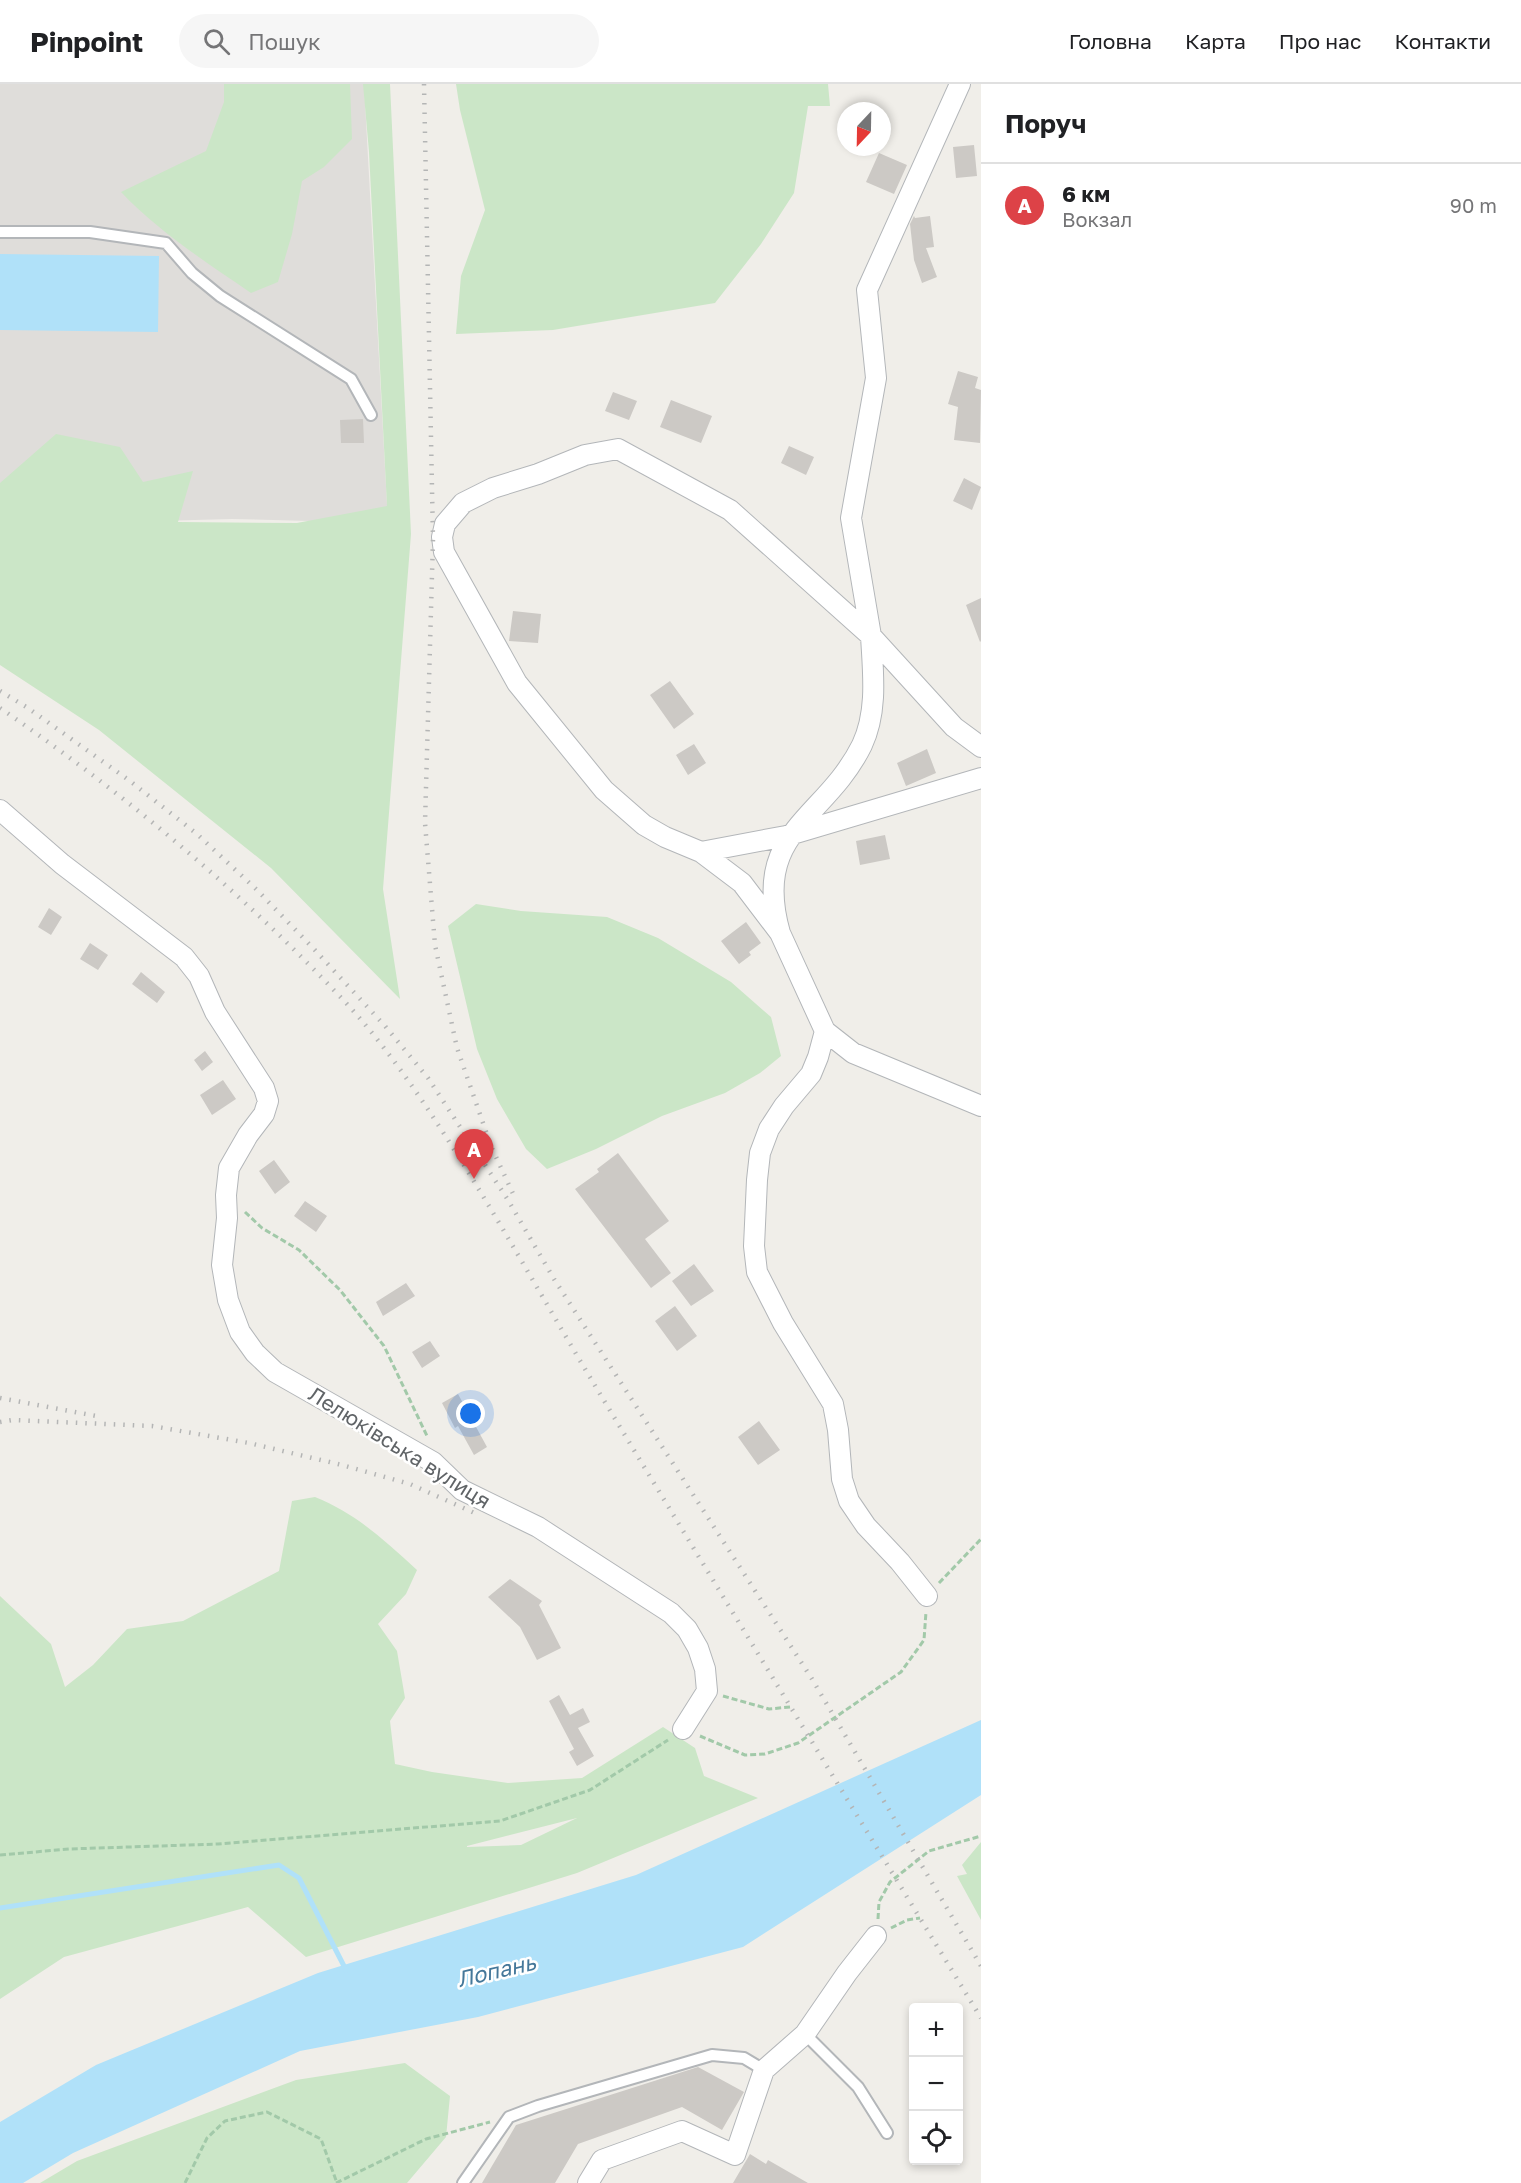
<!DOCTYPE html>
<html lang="uk">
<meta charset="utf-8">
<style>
:root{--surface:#fff;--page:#f6f6f6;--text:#202124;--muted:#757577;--line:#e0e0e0;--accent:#dd4247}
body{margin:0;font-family:"Golos Text",sans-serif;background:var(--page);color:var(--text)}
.controls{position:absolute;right:18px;bottom:18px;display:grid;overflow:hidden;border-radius:6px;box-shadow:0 3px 9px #0003}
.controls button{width:54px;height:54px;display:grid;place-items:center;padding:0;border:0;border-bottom:2px solid var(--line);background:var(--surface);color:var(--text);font:30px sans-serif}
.compass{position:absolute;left:837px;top:18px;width:54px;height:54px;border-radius:50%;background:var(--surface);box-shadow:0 3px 9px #0003;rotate:202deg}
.you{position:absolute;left:471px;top:1330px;width:21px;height:21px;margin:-15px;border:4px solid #fff;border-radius:50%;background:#1a73e8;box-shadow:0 0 0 9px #1a73e833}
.badge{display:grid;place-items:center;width:39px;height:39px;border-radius:50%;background:var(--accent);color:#fff;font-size:20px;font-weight:700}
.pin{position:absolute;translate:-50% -50px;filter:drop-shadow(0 2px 3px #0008)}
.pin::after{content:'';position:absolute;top:32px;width:21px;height:18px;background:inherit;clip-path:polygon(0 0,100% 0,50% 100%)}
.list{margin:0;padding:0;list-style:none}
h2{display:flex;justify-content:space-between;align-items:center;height:78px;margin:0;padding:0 24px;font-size:26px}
h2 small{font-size:20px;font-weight:400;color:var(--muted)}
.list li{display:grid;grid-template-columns:39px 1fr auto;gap:18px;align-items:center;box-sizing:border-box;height:84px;padding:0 24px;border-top:2px solid var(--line)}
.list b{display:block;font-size:22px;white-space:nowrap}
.list p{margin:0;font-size:20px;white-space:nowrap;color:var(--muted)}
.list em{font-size:20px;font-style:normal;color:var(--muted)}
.icon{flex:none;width:33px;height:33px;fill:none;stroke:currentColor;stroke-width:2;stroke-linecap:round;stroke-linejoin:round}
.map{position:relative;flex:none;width:981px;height:2099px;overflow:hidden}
header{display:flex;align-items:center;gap:36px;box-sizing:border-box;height:84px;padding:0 30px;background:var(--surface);border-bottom:2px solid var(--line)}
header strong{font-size:28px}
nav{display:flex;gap:33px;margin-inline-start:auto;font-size:21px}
.search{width:420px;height:54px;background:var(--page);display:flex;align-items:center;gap:15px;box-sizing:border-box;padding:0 21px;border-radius:33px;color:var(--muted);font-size:22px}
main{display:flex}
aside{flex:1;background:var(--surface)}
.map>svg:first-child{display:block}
.industrial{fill:#dfddda}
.green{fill:#cbe6c7;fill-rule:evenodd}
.water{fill:#b0e1f9}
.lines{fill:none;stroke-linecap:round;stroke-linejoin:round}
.stream{stroke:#b0e1f9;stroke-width:5}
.building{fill:#ccc9c5}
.lane-casing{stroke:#b3b6b9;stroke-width:14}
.street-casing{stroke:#b3b6b9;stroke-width:22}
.path{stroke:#a2c9a9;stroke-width:3;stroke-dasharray:6 3;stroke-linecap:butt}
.lane{stroke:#fff;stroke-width:10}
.street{stroke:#fff;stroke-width:20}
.rail{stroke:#b4b5b5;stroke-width:4.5;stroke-dasharray:1.5 8;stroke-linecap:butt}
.labels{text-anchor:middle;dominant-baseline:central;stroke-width:5;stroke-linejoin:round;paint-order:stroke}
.street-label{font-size:21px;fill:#606467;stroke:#fff}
.water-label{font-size:22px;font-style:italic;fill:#45789a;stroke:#fff}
</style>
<header>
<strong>Pinpoint</strong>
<div class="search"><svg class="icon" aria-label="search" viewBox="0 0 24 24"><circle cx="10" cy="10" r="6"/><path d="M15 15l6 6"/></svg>Пошук</div>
<nav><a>Головна</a><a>Карта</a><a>Про нас</a><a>Контакти</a></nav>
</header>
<main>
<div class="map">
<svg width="981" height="2099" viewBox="0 0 981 2099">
<rect width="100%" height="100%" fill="#f0eee9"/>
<path class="industrial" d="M0 0H364L388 439 232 435 119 438 0 417Z"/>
<path class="green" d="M224 0H350L352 55 324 83 302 97 292 150 278 198 251 209C206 178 159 148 121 108L206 67 224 18Z
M363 0H390L411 450 383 805 400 915 271 784 99 646 0 581V399L56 350 120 363 143 398 193 387 178 438 297 439 387 422 369 68Z
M456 0H828L830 22H808L794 109 761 160 715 219 553 246 456 250 461 192 485 126 460 26Z
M476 820 521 827 607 833 658 854 731 898 771 933 781 972 760 989 725 1009 662 1032 596 1065 547 1085 526 1065 497 1015 477 965 448 842Z
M315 1413C357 1430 384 1456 417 1486L406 1510 378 1540 397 1567 405 1614 390 1637 395 1680 432 1688 508 1699 582 1694 663 1643 695 1664 704 1692 758 1714 577 1789 306 1873 248 1823 64 1873 0 1915V1512L51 1560 65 1603 93 1581 127 1545 183 1537 279 1487 292 1417ZM577 1734 521 1761 467 1763V1762Z
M981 1758V1836L957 1792 967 1790 962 1781Z
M405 1979 450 2012 446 2053 407 2099H40L77 2077 296 1996Z"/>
<path class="water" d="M0 170 159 172 158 248 0 246Z
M981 1636V1711L743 1863 478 1933 300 1967 73 2069 23 2099H0V2038L96 1981 318 1889 636 1791Z"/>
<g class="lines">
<path class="stream" d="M0 1824 279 1781 299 1794 346 1886"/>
</g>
<path class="building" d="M974 61 977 92 956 94 953 63Z
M879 69 907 81 894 110 866 98Z
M914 132 915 134 930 132 934 163 926 164 937 193 922 199 914 176 910 140Z
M958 287 978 293 975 304 981 306 980 359 954 356 958 323 948 320Z
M613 308 637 317 629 336 605 327Z
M671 316 712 332 701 359 660 343Z
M363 335 364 359H341L340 336Z
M789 362 814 373 806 391 781 379Z
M964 394 981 403 972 426 953 417Z
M981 514V557L980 558 966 521Z
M513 527 541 530 538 559 509 557Z
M670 597 694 630 674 645 650 611Z
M694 660 706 679 688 691 676 671Z
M927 665 936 689 906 702 897 679Z
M885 751 890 775 860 781 856 757Z
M49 824 62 833 51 851 38 843Z
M746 838 761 859 749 868 751 871 739 880 721 857Z
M90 859 108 871 98 886 80 875Z
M141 888 165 908 157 919 132 900Z
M205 967 213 978 202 987 194 976Z
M223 996 236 1015 212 1031 200 1011Z
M618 1069 669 1137 645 1155 671 1189 651 1204 575 1105 599 1088 597 1085Z
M274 1076 290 1098 275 1110 259 1087Z
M305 1117 327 1132 316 1148 294 1132Z
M694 1180 714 1207 691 1222 672 1197Z
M406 1199 415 1212 383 1232 376 1218Z
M675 1222 697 1252 677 1267 655 1237Z
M430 1257 440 1272 422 1284 412 1268Z
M458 1310 487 1363 474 1371 458 1342 455 1344 442 1319Z
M759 1337 780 1366 758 1381 738 1353Z
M510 1495 542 1517 539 1521 561 1564 537 1576 520 1543 488 1513Z
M559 1611 570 1631 583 1624 590 1638 578 1644 594 1672 577 1682 569 1668 574 1665 549 1617Z
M698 1983 744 2008 722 2046 682 2023 578 2060 555 2099H482L516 2041Z
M750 2070 766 2080 768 2076 808 2099H733Z"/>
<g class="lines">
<defs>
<path id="lane" d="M0 148H90L166 159 192 189 220 212 351 295 371 331
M805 1950 858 2003 887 2049
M463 2099 509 2033 538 2022 712 1971 744 1974 764 1986"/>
<path id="street" d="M960 0 867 206 876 294 851 434 871 552 954 643 981 663
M0 726 62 780 184 873 199 892 215 928 264 1004 268 1017 264 1030 248 1051 229 1084 226 1111 227 1134 222 1181 228 1216 240 1248 255 1269 275 1288 433 1378 462 1406 538 1443 671 1529 687 1545 698 1564 705 1585 707 1607 683 1645
M701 768 786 752 981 694
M780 849C751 747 825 736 862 661 878 627 873 588 871 552L730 426 618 365 585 371 538 390 493 404 463 419 445 440 442 453 444 468 517 599 604 706 644 741 665 753 701 768 742 799 780 849 825 947 853 969 981 1022
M825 947 818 973 811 990 784 1022 769 1045 760 1069 757 1096 754 1162 757 1188 783 1239 833 1320 838 1346 842 1395 849 1417 866 1442 900 1478 927 1512
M588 2099 602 2076 682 2047 735 2071 764 1986 805 1950 847 1889 876 1852"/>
</defs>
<use href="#lane" class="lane-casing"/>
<use href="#street" class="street-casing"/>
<path class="path" d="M245 1128 262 1144 299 1166 340 1206 384 1262 428 1354
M939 1499 981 1455
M723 1612 769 1625 790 1623
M700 1652 745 1671 765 1670 798 1659 901 1588 924 1556 926 1528
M0 1771 69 1765 218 1760 500 1737 590 1706 668 1656
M878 1835 879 1818 890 1798 929 1767 981 1752
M891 1844 907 1836 920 1834
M185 2099 207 2054 225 2037 267 2028 321 2055 337 2099
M336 2099 426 2055 490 2038"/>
<use href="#lane" class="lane"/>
<use href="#street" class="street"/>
<path class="rail" d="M424 0 433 455 425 739 435 861 457 964 491 1062 515 1114
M0 607 28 624 130 697 197 750 257 806 313 864 385 942 428 994 508 1116 554 1195 812 1595 981 1882
M0 624C125 710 243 809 347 920 381 957 410 998 437 1039 492 1123 540 1210 591 1295 720 1509 851 1721 981 1934
M0 1314 102 1333
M0 1338 12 1336 152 1342 249 1359 342 1381 410 1400 479 1431"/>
</g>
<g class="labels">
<g class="street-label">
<text transform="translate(400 1363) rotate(32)">Лелюківська вулиця</text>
</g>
<g class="water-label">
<text transform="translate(496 1886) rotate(-13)">Лопань</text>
</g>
</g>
</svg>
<div class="controls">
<button>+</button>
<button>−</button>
<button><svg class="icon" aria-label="locate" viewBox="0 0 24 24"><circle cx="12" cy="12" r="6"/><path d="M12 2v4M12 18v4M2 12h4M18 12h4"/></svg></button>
</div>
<svg class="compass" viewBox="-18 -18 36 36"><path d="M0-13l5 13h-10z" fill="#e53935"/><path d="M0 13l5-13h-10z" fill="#757577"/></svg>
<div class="you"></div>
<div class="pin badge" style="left:474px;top:1095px">A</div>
</div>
<aside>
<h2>Поруч<small></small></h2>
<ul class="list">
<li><span class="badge">A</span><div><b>6 км</b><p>Вокзал</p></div><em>90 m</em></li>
</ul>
</aside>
</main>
